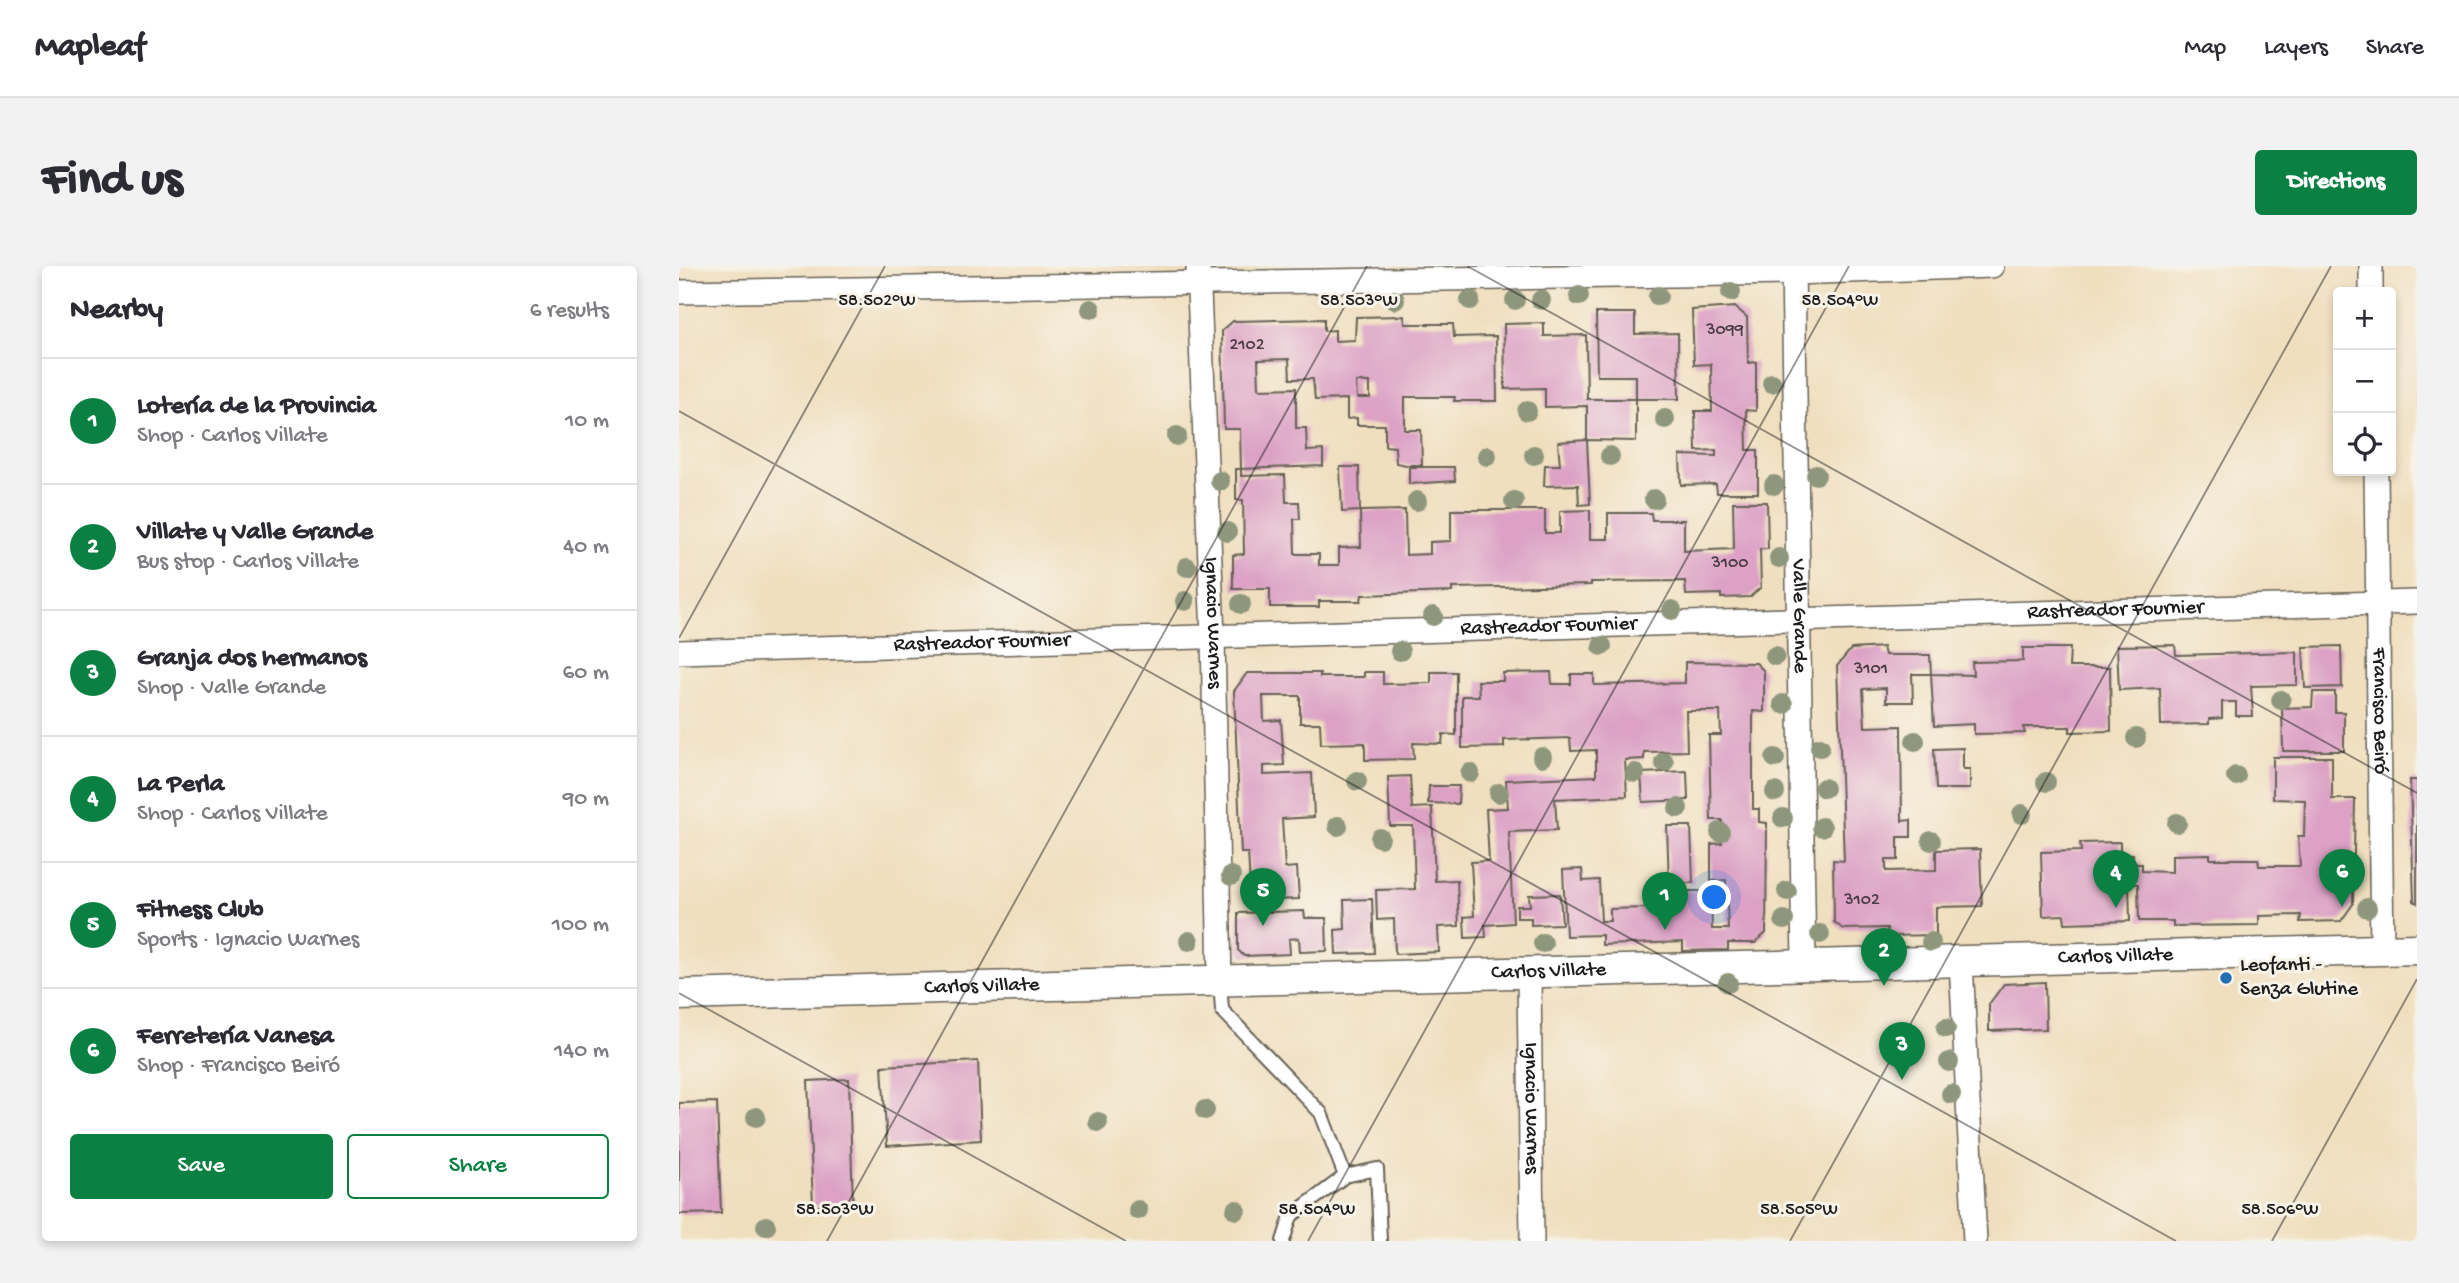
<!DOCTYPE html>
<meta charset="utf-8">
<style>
:root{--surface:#fff;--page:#f2f2f3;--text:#2b2b33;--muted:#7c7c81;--line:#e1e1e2;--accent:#0b8043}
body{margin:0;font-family:"Gochi Hand",sans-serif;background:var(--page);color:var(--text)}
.controls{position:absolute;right:21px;top:21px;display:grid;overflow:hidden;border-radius:7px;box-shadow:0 4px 10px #0003}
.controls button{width:63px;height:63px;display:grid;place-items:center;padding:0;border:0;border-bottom:2px solid var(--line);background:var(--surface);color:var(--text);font:35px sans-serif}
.you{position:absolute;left:1036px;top:632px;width:24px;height:24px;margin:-18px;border:5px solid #fff;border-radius:50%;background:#1a73e8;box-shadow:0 0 0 10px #1a73e833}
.badge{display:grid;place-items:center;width:46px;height:46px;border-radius:50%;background:var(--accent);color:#fff;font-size:23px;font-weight:700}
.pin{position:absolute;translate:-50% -58px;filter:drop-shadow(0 2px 4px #0008)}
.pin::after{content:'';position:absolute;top:37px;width:24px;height:21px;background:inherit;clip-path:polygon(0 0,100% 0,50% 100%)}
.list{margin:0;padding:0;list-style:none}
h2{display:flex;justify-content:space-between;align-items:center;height:91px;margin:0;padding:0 28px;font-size:30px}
h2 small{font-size:23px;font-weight:400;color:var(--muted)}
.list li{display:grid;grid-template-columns:46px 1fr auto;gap:21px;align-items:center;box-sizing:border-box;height:126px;padding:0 28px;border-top:2px solid var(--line)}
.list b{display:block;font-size:26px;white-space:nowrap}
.list p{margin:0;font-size:23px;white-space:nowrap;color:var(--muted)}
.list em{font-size:23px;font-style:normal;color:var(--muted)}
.actions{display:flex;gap:14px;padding:21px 28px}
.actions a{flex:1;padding:16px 0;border:2px solid var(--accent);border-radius:7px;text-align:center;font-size:24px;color:var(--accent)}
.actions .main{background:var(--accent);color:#fff}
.icon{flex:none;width:38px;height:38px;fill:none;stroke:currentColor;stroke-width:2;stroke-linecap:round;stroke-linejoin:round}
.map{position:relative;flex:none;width:1738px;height:975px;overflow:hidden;border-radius:7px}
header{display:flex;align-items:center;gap:42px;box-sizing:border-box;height:98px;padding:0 35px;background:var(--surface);border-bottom:2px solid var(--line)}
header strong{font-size:33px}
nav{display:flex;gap:38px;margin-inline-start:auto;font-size:24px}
.intro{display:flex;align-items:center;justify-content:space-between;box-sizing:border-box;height:168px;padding:0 42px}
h1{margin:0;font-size:49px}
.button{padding:18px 32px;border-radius:7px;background:var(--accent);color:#fff;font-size:24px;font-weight:700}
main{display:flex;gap:42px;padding:0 42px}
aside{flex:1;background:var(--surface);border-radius:7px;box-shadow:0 4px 10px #0003}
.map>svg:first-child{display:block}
.building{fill:#dca1c5;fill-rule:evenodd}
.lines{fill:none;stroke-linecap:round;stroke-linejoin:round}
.service-casing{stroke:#666055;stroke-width:16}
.minor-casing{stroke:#666055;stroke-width:26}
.tertiary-casing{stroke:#666055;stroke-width:33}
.service{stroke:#fff;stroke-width:12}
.minor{stroke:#fff;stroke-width:23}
.tertiary{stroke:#fff;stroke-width:30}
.tree{fill:#8e967c}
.ticks{fill:none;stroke:#1c1c1c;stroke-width:2;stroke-opacity:0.45}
.poi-dot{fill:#1f6fb2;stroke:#f7f3e8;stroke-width:2.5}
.labels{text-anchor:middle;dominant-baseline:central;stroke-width:6;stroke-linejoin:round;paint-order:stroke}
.number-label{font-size:18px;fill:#4c3d46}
.street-label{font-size:21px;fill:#1c1c1c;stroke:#f7f3e8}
.poi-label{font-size:21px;fill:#1c1c1c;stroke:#f7f3e8;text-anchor:start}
.ticks-label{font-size:18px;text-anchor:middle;fill:#1c1c1c;stroke:#f7f3e8;stroke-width:6;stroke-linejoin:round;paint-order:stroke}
</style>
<header>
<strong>Mapleaf</strong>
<nav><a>Map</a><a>Layers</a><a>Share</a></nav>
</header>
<div class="intro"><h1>Find us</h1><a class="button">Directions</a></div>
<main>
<aside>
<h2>Nearby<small>6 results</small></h2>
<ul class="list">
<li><span class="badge">1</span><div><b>Lotería de la Provincia</b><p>Shop · Carlos Villate</p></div><em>10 m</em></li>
<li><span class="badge">2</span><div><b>Villate y Valle Grande</b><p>Bus stop · Carlos Villate</p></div><em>40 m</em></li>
<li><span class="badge">3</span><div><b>Granja dos hermanos</b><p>Shop · Valle Grande</p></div><em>60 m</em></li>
<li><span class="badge">4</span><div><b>La Perla</b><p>Shop · Carlos Villate</p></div><em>90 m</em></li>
<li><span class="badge">5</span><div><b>Fitness Club</b><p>Sports · Ignacio Warnes</p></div><em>100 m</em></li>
<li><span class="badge">6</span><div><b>Ferretería Vanesa</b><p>Shop · Francisco Beiró</p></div><em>140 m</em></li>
</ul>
<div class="actions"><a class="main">Save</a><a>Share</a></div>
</aside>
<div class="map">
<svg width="1738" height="975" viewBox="0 0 1738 975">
<rect width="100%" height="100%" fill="#f7f3e8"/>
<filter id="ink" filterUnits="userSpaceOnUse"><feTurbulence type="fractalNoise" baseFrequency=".0143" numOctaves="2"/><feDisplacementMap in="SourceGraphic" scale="14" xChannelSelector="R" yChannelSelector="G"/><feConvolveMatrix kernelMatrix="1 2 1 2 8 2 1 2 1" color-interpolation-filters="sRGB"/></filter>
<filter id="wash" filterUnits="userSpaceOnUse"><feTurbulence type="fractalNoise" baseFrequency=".00686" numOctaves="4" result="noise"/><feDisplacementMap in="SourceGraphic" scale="28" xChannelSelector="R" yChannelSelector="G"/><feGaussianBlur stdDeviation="1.57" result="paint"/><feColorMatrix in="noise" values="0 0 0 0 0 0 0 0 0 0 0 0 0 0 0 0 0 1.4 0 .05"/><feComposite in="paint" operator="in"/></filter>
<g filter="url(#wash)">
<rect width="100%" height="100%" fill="#f0dfbf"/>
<g id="blocks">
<path class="building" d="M1056 41 1068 51 1069 97 1077 96V145L1067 144 1068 184H1079V227H1038L1037 218 1002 219 1001 189 1037 190V184L1017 185 1016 145H1033L1032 98 1015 99 1013 44Z
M917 47H956V68L999 67 1000 133H957V110H918Z
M725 50 726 58H774L775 71 817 70 818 135H775L776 131H726V164H742L743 199H727L717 197 716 181 706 180V159H678V152L668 153V133L636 134 634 113H611L610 93 579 94 580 123 617 122V162H627L628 185 644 184V200L562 203 561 163H545L543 65 554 55 645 53V65L656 64V75L676 74 677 51ZM677 116H691V132H678Z
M865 57V70L907 69 908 133H957V175L908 174 911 238 900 239 899 219 865 220 866 199H881L879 176 908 174V140L866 141V122L826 123 825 58Z
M661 201H680L681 245 663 246Z
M730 201H775L776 215 730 218Z
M557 203H562V210L606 209 607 236H620L621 253H615L616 288H640V299H660V282L682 281 681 245 726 244 727 289 751 288V276L772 275V244H866V267H881V245L911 244V273H929V247H972L973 254H1005V285L1055 283 1054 236H1088L1089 283H1081L1082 321 1071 331 1042 332V328L1007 329 1006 315 912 316V319L773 322V326L683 329 682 335H640V341H591V323H554V289L565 288 564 234H557Z
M1496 379 1497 389 1618 386V419L1572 420 1574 450H1557V436H1543V452L1530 453V458L1482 459 1481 422 1440 424 1438 380Z
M1662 380 1663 421 1626 422 1624 381Z
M1204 381 1206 389H1251L1252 408 1294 409 1293 396 1344 395V382H1391L1390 401H1431L1432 465 1391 466V461H1344L1346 467 1295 468V458L1255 460 1252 408H1233L1234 436H1207V422L1184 423 1186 461 1222 460 1223 555 1232 554V571H1219V594H1207V605L1257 604V584L1301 583 1303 640 1257 641V669L1209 670 1208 662 1164 663 1155 656 1154 594 1165 595 1158 400 1172 383Z
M1006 396 1077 397 1085 405V446L1074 445V543H1080V556L1088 557 1087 667 1076 677H1049V684L1004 685V676L923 679V669L887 670 884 604 903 603 904 615 920 614 922 655H931V643L966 642V632L1003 631V625H1032L1033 663H1049L1047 614 1032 615V578L1043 577V554H1032L1030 469H1042L1041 445H1007L1008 485 965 486V493L946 494 948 530 876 533 878 564 830 566 834 657 806 659 807 671 786 672 785 651 795 650 792 596 810 595 807 543 829 542 827 514 917 510V484L892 485 891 472 825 474V481L783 482V430H800L799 415H824V407L872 406 873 418H892V408H915V419L1006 417Z
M685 406H704V418L752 417V406H777V469L764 468 763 478 734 477 735 493 686 494V477L642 478 641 457H621V430H584L585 455 602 454 605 499 585 500V509L633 507 635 551 603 553 606 602 618 601 620 633 572 635 569 587H562L555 425 568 407H641V411H685Z
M1634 426H1656V446H1665V485H1604L1603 442 1633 441Z
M1284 482V503H1291V523H1257L1255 483Z
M1594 491H1653V533H1676L1674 638 1662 655 1621 656 1622 649 1580 650V659L1494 660V655H1460L1459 618H1450L1451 655 1386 657 1385 649 1364 650 1362 586 1402 585 1401 577 1441 576V588H1454V598H1463V605L1493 606V589L1531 588V593H1579L1580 600H1621L1619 570H1625L1626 534 1594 533ZM1430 595H1437V618H1431Z
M1008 505 1009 534 964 536 962 507Z
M731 510 733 542 753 541 756 615 778 614 780 660 759 661 760 686 716 688 715 653 698 654 697 624 736 623 734 560H711L709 511Z
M1731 514H1738V637L1735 635Z
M750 520H780L779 538 749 537Z
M988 560H1012L1014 617 990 618Z
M881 628 883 658 852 659V652H838V640H851L850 629Z
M693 633 695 687 657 688 656 664 666 663 665 634Z
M625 645 626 652H647L648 685 621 686 620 672 610 673 611 688 565 690 559 684V647Z
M1366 716 1367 763 1310 765V738L1325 718Z
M299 795 302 874 208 880 203 800Z
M170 813 174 939 134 940 129 815Z
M38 836 42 947 0 948V837Z"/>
</g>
</g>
<g filter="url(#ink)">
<use href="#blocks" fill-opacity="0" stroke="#666055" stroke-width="2"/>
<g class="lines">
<defs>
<path id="service" d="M541 715 543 744 642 847 666 910
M604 975 612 950 666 910 698 903 701 975"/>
<g id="minor">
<path id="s1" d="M519 0 534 371 541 715"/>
<path id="s2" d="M1114 0 1125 699"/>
<path d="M1692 0V26"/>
<path d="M0 26 1114 7 1313 0"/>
<path id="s3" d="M1697 205 1703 684"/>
<path id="s4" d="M0 386 1738 336"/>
<path d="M1282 695 1296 975"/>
<path id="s5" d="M850 707 853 975"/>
</g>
<g id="tertiary">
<path id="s6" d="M0 729 1738 683"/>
</g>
</defs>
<use href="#service" class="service-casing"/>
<use href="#minor" class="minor-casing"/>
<use href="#tertiary" class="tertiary-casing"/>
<use href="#service" class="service"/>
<use href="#minor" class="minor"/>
<use href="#tertiary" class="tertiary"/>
</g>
<g class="tree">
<circle cx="1052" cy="26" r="10"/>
<circle cx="900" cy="30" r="10"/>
<circle cx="979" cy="30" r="10"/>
<circle cx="716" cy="34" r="10"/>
<circle cx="791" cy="34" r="10"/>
<circle cx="836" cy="34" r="10"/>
<circle cx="862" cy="34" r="10"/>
<circle cx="412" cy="43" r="10"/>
<circle cx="1093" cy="117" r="10"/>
<circle cx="848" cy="145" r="10"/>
<circle cx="986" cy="153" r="10"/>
<circle cx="498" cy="170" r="10"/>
<circle cx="855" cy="189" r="10"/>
<circle cx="808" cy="190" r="10"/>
<circle cx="931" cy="190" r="10"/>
<circle cx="1137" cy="209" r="10"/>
<circle cx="541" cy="215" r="10"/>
<circle cx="1095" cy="219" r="10"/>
<circle cx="975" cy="233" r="10"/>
<circle cx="738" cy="235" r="10"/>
<circle cx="835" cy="235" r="10"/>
<circle cx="548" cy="266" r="10"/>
<circle cx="1100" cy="292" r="10"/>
<circle cx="508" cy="301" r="10"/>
<circle cx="506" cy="335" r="10"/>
<circle cx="562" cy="338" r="10"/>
<circle cx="993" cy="344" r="10"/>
<circle cx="754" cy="350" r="10"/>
<circle cx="923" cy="380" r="10"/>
<circle cx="721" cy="385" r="10"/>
<circle cx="1096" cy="390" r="10"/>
<circle cx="1602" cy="434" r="10"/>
<circle cx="1104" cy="438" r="10"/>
<circle cx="1457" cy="472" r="10"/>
<circle cx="1236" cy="475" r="10"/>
<circle cx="1141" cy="481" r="10"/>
<circle cx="863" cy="491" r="10"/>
<circle cx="1096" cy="492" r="10"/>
<circle cx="985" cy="496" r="10"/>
<circle cx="791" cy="507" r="10"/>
<circle cx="956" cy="507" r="10"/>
<circle cx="1557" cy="510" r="10"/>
<circle cx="678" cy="515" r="10"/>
<circle cx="1367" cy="516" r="10"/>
<circle cx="1145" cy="522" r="10"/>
<circle cx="1096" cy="526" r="10"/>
<circle cx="820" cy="527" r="10"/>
<circle cx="999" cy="542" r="10"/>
<circle cx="1343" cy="548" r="10"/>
<circle cx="1104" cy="552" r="10"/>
<circle cx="1498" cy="557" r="10"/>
<circle cx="659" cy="560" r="10"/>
<circle cx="1143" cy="561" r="10"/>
<circle cx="1041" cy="566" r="10"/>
<circle cx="701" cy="572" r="10"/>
<circle cx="1252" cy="575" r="10"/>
<circle cx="552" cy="610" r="10"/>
<circle cx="979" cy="622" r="10"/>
<circle cx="1108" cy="625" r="10"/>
<circle cx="1688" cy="642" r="10"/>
<circle cx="1105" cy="654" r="10"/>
<circle cx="1141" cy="668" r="10"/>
<circle cx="510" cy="675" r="10"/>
<circle cx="1252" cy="676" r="10"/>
<circle cx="864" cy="677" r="10"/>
<circle cx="1210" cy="677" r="10"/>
<circle cx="1049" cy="717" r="10"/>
<circle cx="1267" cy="762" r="10"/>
<circle cx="1270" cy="796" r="10"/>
<circle cx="1272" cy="828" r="10"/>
<circle cx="526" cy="844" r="10"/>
<circle cx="77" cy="851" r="10"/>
<circle cx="419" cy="856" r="10"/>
<circle cx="459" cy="944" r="10"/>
<circle cx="557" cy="944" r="10"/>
<circle cx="87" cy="960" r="10"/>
</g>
</g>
<path class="ticks" d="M788 0 1738 527M0 145 1497 975M0 372 206 0M0 727 447 975M148 975 688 0M629 975 1170 0M1111 975 1652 0M1593 975 1738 713"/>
<circle class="poi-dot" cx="1547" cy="712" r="7"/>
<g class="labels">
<g class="number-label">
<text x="1046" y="64">3099</text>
<text x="568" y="79">2102</text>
<text x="1051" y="297">3100</text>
<text x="1192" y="403">3101</text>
<text x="1183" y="634">3102</text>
</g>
<g class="street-label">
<text stroke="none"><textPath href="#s4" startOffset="1437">Rastreador Fournier</textPath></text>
<text stroke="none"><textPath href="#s2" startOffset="350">Valle Grande</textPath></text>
<text stroke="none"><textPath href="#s1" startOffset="357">Ignacio Warnes</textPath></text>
<text stroke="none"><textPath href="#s4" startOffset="870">Rastreador Fournier</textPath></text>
<text stroke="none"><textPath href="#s4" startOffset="303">Rastreador Fournier</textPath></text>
<text stroke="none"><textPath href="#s3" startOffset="240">Francisco Beiró</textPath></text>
<text stroke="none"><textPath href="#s6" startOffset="1437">Carlos Villate</textPath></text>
<text stroke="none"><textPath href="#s6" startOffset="870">Carlos Villate</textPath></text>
<text stroke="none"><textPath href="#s6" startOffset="303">Carlos Villate</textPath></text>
<text stroke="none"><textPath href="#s5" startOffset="135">Ignacio Warnes</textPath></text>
</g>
<g class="poi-label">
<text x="1561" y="700">Leofanti -<tspan x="1561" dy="24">Senza Glutine</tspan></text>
</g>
</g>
<g class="ticks-label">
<text x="198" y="39">58.502°W</text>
<text x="680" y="39">58.503°W</text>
<text x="1161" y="39">58.504°W</text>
<text x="156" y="948">58.503°W</text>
<text x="638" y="948">58.504°W</text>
<text x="1120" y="948">58.505°W</text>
<text x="1601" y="948">58.506°W</text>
</g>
</svg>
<div class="controls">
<button>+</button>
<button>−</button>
<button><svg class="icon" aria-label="locate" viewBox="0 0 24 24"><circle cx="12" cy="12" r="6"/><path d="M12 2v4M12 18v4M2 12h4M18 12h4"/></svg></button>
</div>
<div class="you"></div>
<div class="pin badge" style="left:986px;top:664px">1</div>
<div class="pin badge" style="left:1205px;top:720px">2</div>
<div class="pin badge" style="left:1223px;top:814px">3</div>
<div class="pin badge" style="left:1437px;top:642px">4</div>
<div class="pin badge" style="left:584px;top:660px">5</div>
<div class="pin badge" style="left:1663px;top:641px">6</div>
</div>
</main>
